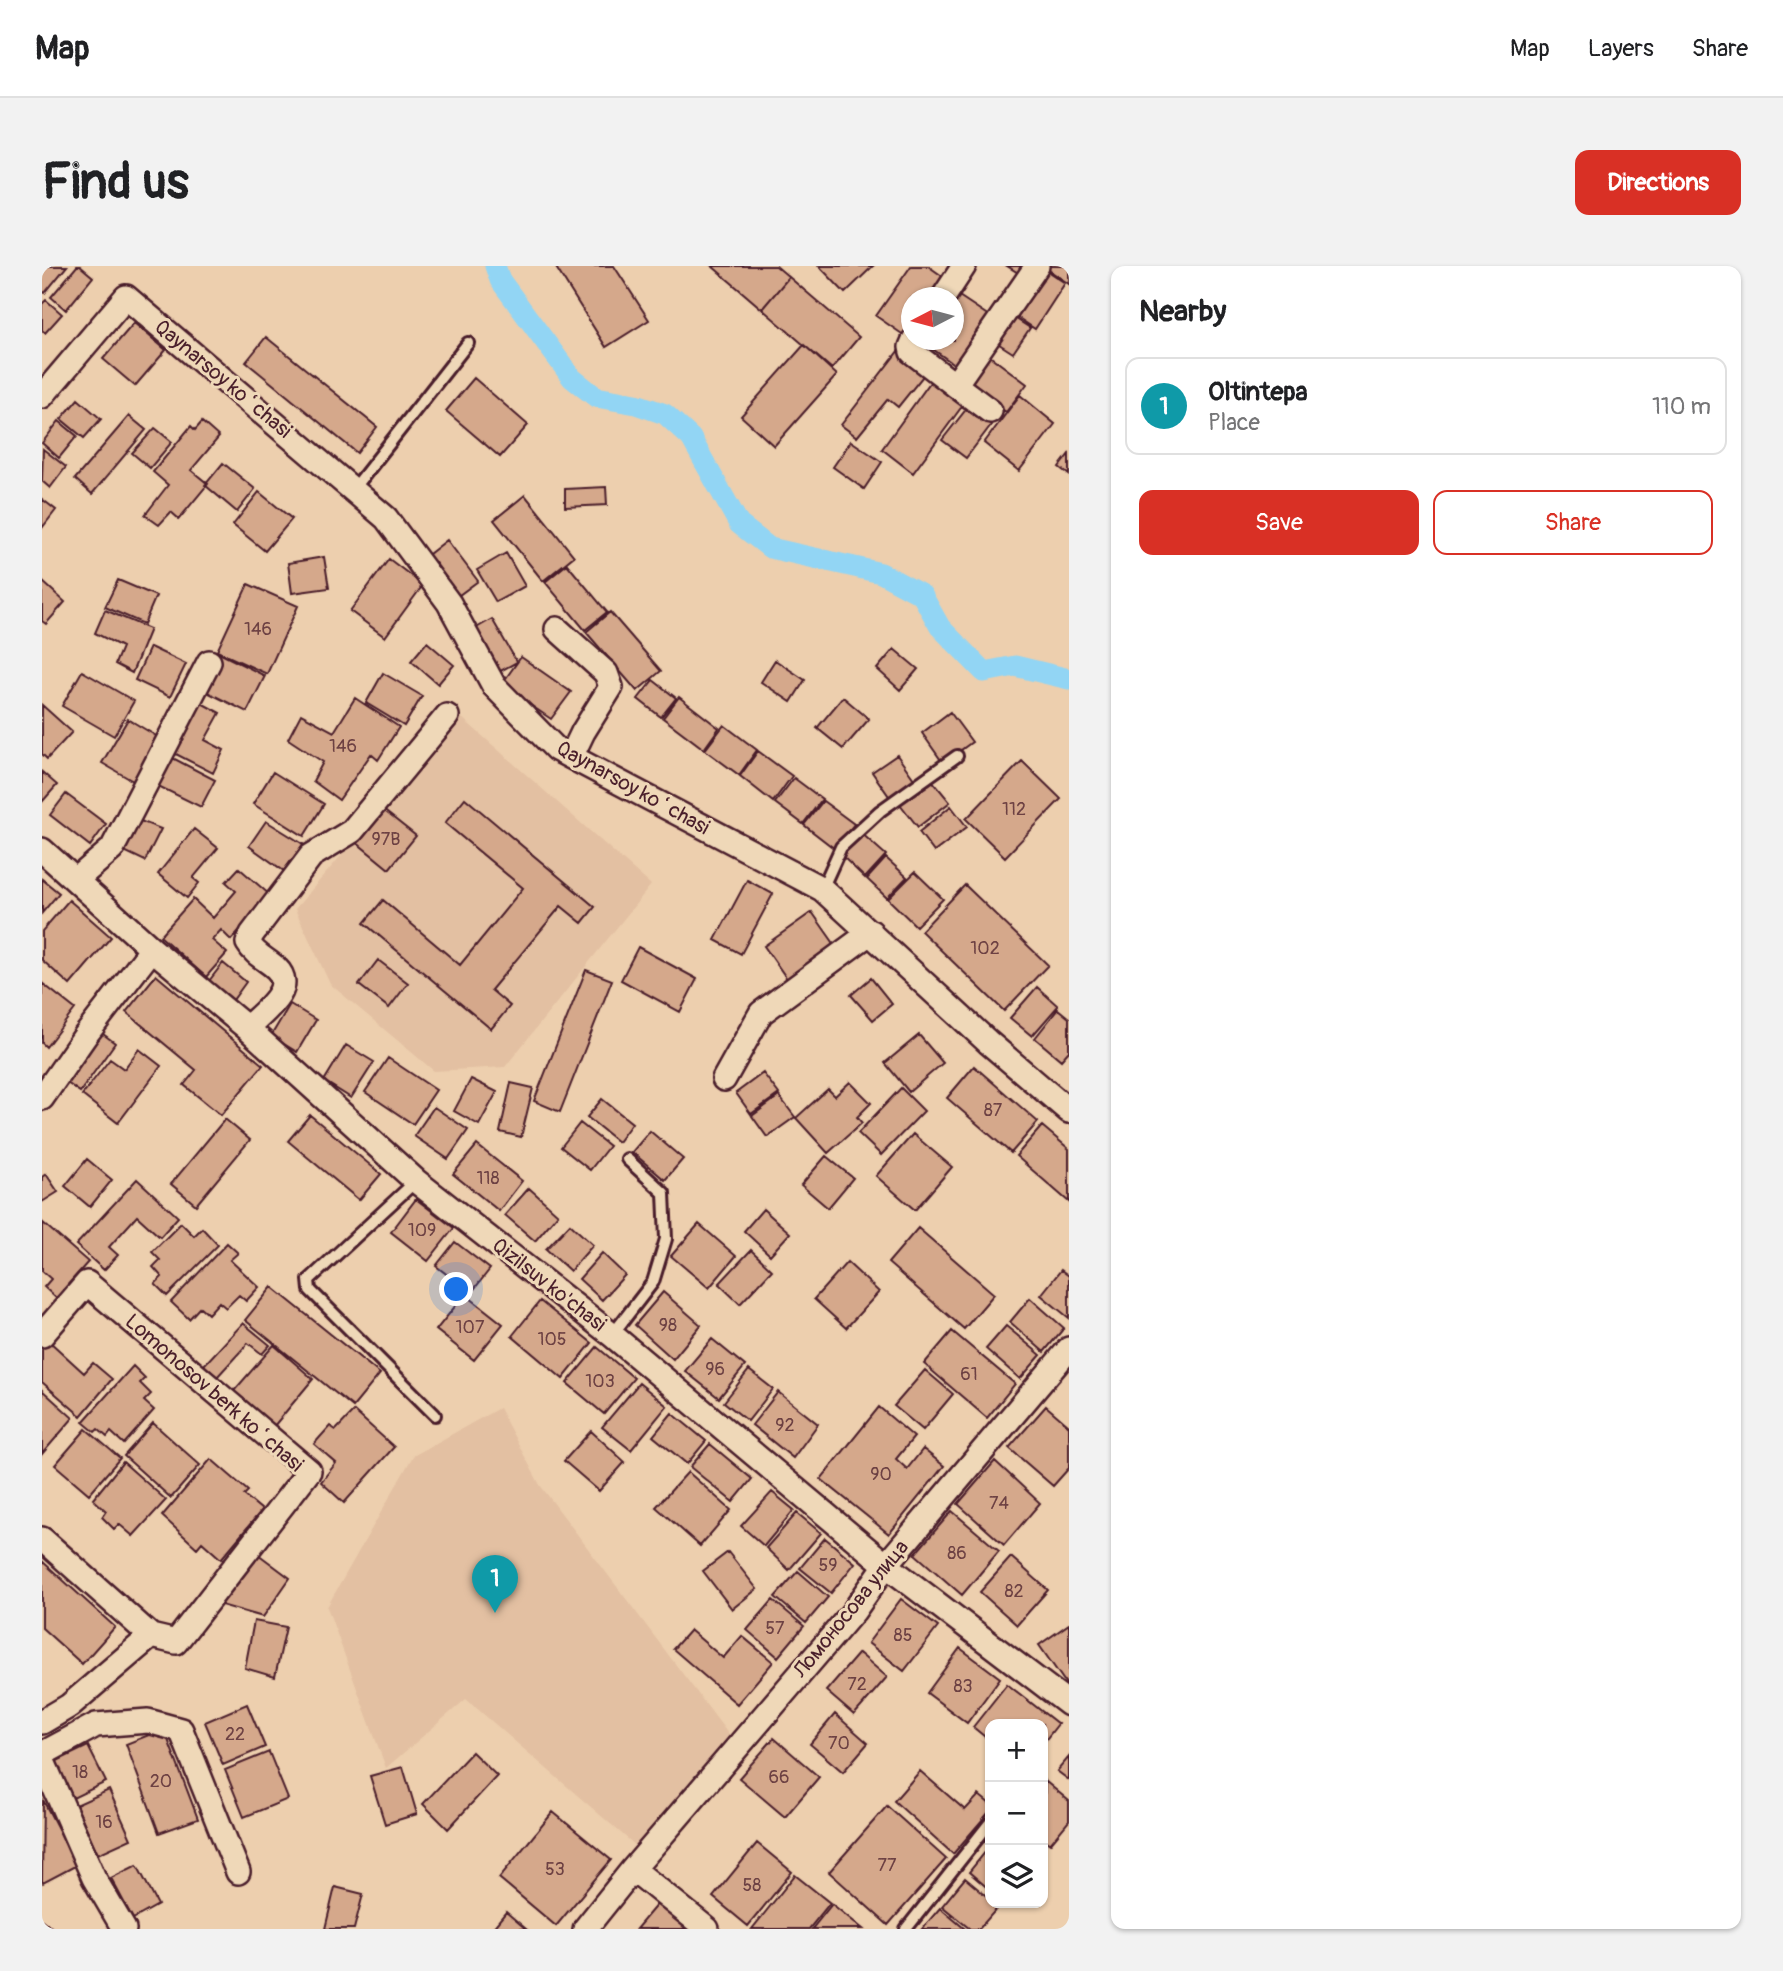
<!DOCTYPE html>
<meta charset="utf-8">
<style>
:root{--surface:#fff;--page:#f2f2f2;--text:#202124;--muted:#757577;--line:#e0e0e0;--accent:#d93025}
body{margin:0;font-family:Pangolin,sans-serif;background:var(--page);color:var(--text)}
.controls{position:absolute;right:21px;bottom:21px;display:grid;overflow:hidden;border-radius:14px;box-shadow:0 2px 5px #0004}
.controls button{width:63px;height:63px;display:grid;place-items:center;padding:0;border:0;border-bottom:2px solid var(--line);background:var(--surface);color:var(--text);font:35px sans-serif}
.compass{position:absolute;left:859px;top:21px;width:63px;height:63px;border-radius:50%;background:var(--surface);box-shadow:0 2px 5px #0004;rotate:264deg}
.you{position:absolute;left:415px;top:1024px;width:24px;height:24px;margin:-18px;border:5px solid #fff;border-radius:50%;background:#1a73e8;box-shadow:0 0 0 10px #1a73e833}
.badge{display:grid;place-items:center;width:46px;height:46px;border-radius:50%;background:var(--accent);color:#fff;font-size:23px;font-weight:700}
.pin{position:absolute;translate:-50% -58px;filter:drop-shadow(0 2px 4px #0008)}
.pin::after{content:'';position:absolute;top:37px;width:24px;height:21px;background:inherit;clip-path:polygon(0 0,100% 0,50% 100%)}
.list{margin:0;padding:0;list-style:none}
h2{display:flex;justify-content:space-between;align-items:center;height:91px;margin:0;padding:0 28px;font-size:30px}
h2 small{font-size:23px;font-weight:400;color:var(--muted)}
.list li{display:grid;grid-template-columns:46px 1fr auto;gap:21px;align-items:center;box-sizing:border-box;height:98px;margin:0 14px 14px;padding:0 14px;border:2px solid var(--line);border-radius:14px}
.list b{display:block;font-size:26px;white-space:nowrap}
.list p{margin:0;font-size:23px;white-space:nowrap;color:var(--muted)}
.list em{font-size:23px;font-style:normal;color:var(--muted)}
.actions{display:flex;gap:14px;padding:21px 28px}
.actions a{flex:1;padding:16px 0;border:2px solid var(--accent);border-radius:14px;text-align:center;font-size:24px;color:var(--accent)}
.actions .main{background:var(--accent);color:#fff}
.icon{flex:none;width:38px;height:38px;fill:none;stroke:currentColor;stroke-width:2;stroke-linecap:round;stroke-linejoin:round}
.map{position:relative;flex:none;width:1027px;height:1663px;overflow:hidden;border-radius:14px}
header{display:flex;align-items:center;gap:42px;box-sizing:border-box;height:98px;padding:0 35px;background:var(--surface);border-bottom:2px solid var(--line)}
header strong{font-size:33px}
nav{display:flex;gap:38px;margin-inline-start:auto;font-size:24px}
.intro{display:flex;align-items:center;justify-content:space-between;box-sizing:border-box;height:168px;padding:0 42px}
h1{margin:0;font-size:49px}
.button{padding:18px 32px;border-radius:14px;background:var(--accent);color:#fff;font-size:24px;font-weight:700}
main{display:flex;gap:42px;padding:0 42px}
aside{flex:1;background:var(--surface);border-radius:14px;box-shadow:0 2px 5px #0004}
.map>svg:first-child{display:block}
.built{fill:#e3c0a2}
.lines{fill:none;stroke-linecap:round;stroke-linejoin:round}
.canal{stroke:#92d5f4;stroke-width:21}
.building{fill:#d5a88b;stroke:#4a1f2b;stroke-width:2}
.service-casing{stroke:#4a1f2b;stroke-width:16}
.minor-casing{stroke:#4a1f2b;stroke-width:28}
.service{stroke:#efd8b8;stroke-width:10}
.minor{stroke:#efd8b8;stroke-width:23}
.labels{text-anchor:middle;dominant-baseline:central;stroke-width:6;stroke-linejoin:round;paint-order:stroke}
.number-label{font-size:18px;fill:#6d4143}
.street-label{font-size:21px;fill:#4a1f2b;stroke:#efd8b8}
</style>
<header>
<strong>Map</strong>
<nav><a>Map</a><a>Layers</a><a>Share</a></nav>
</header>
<div class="intro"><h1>Find us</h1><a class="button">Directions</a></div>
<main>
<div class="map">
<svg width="1027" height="1663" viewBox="0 0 1027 1663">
<rect width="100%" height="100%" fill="#edcfae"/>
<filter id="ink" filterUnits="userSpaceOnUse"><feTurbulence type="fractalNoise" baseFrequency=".0143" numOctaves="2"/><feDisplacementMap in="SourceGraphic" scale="14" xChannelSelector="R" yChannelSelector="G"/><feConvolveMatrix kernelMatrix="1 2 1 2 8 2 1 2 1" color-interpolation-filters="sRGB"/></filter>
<g filter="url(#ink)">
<path class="built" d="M419 451 609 619 463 801 392 805 288 718 253 643Z
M457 1142 498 1219 687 1469 594 1580 424 1433 344 1502 285 1341 371 1190Z"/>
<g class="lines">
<path class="canal" d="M453 0 458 14 530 112 554 131 594 138 623 148 649 172 697 258 728 282 839 307 880 329 898 361 942 406 973 400 1027 413"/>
</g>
<path class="building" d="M0 0H25L3 27 0 25Z
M35 0H38L51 11 24 44 9 31Z
M513 0H572L607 54 564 81Z
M670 0H734L747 11 720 43Z
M777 0H831L803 27Z
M869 0H886L903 12 890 32H870V61L863 70 834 50Z
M965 0H989L983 11Z
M1005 0H1027V18L1004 2Z
M1002 3 1023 17 993 63 972 49Z
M747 11 817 71 790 103 720 43Z
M911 26 950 52 916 101 878 74H912Z
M4 34 20 48 3 67 0 64V38Z
M971 51 988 62 971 87 954 76Z
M92 57 124 84 93 120 61 93Z
M224 71 335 161 315 187 204 96Z
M762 79 795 109 732 180 699 150Z
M857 84 885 105 856 141 846 133 815 171 799 159Z
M945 88 985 118 964 146 926 118Z
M432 112 486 159 458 191 404 145Z
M889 115 921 139 871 207 840 183Z
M978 129 1013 158 977 205 942 177Z
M36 133 59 153 42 172 19 153Z
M926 141 949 159 924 192 900 174Z
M87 150 104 164 50 228 33 213Z
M17 155 35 170 17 192 0 177Z
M160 156 177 171 149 204 166 218 137 253 129 246 117 259 103 249 126 219 111 206 149 160 153 164Z
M113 162 130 176 108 202 90 187Z
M809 175 840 196 822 223 791 201Z
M1 183 24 201 8 222 0 215Z
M1027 188V209L1017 201Z
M181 197 213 223 195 246 163 219Z
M564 221 565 239 523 241V223Z
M217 226 250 253 223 285 191 259Z
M483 229 532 290 501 315 452 254Z
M0 233 14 244 0 262Z
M405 274 436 315 413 332 382 292Z
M464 287 483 320 454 336 435 304Z
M282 291 287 322 250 327 246 297Z
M347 293 381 319 343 371 308 345Z
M525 298 565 346 543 364 503 316Z
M76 314 114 330 102 358 63 341Z
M0 315 23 336 4 358 0 355Z
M206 318 256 340 225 408 175 385Z
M63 344 108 363 90 407 73 398 80 381 53 367Z
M568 346 619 405 595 425 544 366Z
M450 353 475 396 455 407 431 364Z
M385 376 412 399 396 418 369 395Z
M108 381 144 398 128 431 93 414Z
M852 383 876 403 858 424 835 403Z
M175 386 223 410 205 446 157 422Z
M479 391 529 426 509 453 459 419Z
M733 394 763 414 749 436 719 416Z
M40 405 92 435 72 470 20 440Z
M341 407 380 430 362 460 324 437Z
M611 414 634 432 619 451 596 433Z
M637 431 677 462 662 483 621 452Z
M801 431 827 453 801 483 775 462Z
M313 432 357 461 336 494 329 488 297 534 271 515 281 496 246 473 259 448 292 466Z
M152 433 178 447 163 474 182 484 171 507 126 484Z
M0 439 30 466 5 493 0 488Z
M908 446 930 476 901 497 880 467Z
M86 453 116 471 91 515 60 497Z
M682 459 715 484 697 509 663 484Z
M716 485 750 510 731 536 698 510Z
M123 488 173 514 159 541 108 516Z
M855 489 874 516 849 533 830 506Z
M980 495 1019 533 963 591 924 553Z
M0 506 15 519 0 536Z
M231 506 282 538 262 570 211 538Z
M752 512 780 533 761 558 733 537Z
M889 513 908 536 876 561 858 538Z
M24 528 64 558 48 580 8 549Z
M423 532 553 641 540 657 519 640 449 724 468 740 449 763 322 657 341 634 418 699 481 622 403 557Z
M781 535 812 558 793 583 762 559Z
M909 540 925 561 892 586 877 566Z
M340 543 374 570 347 603 314 576Z
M93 553 119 563 103 595 78 583Z
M224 555 261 578 242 605 207 580Z
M152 563 176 582 151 612 157 617 145 632 116 608Z
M818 566 844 589 823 612 798 588Z
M844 592 865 611 845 632 825 613Z
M197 602 228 629 189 674 179 664 170 674 185 687 164 711 118 670 151 633 171 652 194 625 184 616Z
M873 606 901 633 874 660 846 633Z
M0 613 17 627 0 647Z
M705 614 731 628 699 688 673 674Z
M923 619 1006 699 962 745 879 665Z
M27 634 69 671 28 719 0 694V665Z
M770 646 798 686 750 720 722 680Z
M596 681 655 713 638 746 579 714Z
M336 694 366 717 347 742 317 719Z
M181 697 204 716 191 734 167 715Z
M544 704 570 714 518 846 492 835Z
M114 709 221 799 179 849 142 819 154 804 84 746Z
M829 712 850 738 831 754 809 729Z
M0 717 33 743 4 781 0 777Z
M995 721 1016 740 990 770 968 752Z
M248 738 274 754 255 786 229 770Z
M1016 743 1027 752V785L1019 794 993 772Z
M53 762 73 777 38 826 18 812Z
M877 769 901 797 867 826 843 797Z
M304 779 332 796 309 832 282 815Z
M97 783 119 800 76 857 40 829 68 793 82 803Z
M346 792 394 824 371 858 323 826Z
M932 800 996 856 969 887 905 832Z
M721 807 737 828 709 848 694 827Z
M429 813 455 826 437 859 412 845Z
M808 816 829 837 815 851 820 857 786 887 754 852 786 823 793 830Z
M469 817 491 822 479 871 458 866Z
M859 822 882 845 839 889 816 867Z
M737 830 753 851 725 871 710 850Z
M560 833 590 857 576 876 545 851Z
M392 841 426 864 406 893 372 870Z
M268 849 339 908 317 934 246 875Z
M183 853 208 874 154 939 129 918Z
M538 857 567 880 548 904 519 881Z
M1000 860 1027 883V936L974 890Z
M608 865 641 893 623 914 590 886Z
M871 868 910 901 873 944 834 910Z
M435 879 480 915 457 945 411 908Z
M784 890 811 912 786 942 759 919Z
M45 893 70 914 48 941 23 920Z
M4 908 16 926 0 936V911Z
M95 913 136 951 118 971 95 950 67 981 76 989 62 1004 34 979Z
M487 922 516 948 493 975 463 949Z
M374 933 412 962 386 995 349 966Z
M721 943 748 967 728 989 702 965Z
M0 956 46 996 14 1032 2 1021 9 1013 0 1005Z
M139 957 152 970 160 962 176 979 125 1030 113 1018 120 1011 111 1001 118 994 110 986Z
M528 958 551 979 528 1005 504 983Z
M657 958 694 990 667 1022 629 990Z
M876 962 952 1028 922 1063 846 997Z
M413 976 448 1003 429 1027 394 1000Z
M185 977 196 987 188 994 217 1021 204 1035 197 1029 184 1042 177 1036 166 1048 158 1041 147 1053 129 1036Z
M709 984 730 1004 698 1038 677 1018Z
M560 987 583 1009 560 1034 537 1013Z
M805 996 837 1026 804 1062 772 1033Z
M1019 1004 1027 1010V1052L999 1029Z
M230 1021 338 1108 311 1141 203 1054Z
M621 1026 659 1059 631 1093 593 1059Z
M423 1028 461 1058 432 1094 394 1064Z
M988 1032 1022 1062 1002 1086 968 1056Z
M498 1035 550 1077 521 1113 470 1070Z
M201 1057 228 1079 220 1088 206 1077 175 1111 162 1099Z
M964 1060 999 1089 978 1113 944 1083Z
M910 1065 973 1118 945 1152 882 1098Z
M670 1073 703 1100 677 1132 643 1105Z
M7 1075 42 1107 51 1097 70 1113 39 1150 0 1116V1084Z
M232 1079 271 1113 232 1160 191 1126Z
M555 1081 592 1112 562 1148 525 1117Z
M91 1100 103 1112 98 1117 109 1128 102 1135 112 1144 82 1178 69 1166 65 1171 56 1163 53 1166 41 1156Z
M707 1104 731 1123 706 1155 682 1136Z
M883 1104 911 1128 881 1164 852 1140Z
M597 1117 625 1140 589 1184 560 1161Z
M0 1124 31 1152 0 1188Z
M736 1126 776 1158 751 1192 710 1159Z
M1004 1140 1027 1160V1202L1011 1220 967 1182Z
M837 1141 872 1171 854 1193 865 1203 881 1183 902 1200 847 1268 779 1213Z
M312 1145 352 1181 302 1237 279 1216 294 1197 272 1178 288 1160 294 1164Z
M630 1147 664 1175 645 1198 611 1170Z
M111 1157 158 1199 129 1232 82 1190Z
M44 1163 78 1192 47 1228 13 1199Z
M549 1165 583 1196 557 1225 522 1195Z
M668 1178 710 1213 691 1236 648 1201Z
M169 1193 206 1225 202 1229 220 1244 179 1293 160 1276 155 1282 120 1250Z
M953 1195 998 1237 962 1279 916 1238Z
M81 1196 124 1234 91 1270 77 1258 72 1263 60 1251 64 1245 51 1233Z
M646 1206 689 1244 658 1280 614 1241Z
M730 1226 752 1244 722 1280 699 1260Z
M910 1245 957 1285 920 1329 873 1288Z
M755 1247 779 1267 747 1304 724 1282Z
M783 1272 813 1297 789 1327 758 1302Z
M686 1286 715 1323 690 1343 661 1305Z
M216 1288 248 1312 221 1351 179 1339Z
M969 1291 1006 1324 975 1359 938 1326Z
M0 1295 73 1361 40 1398 0 1362Z
M756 1305 786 1331 764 1357 733 1331Z
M859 1333 896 1361 862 1405 826 1377Z
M731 1334 762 1360 736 1391 705 1364Z
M212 1355 244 1361 233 1411 203 1402Z
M1027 1358V1422L997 1379Z
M648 1364 681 1392 700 1370 731 1396 695 1438 631 1383Z
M918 1382 958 1412 925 1457 885 1427Z
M817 1387 845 1411 812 1449 784 1425Z
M965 1418 1016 1458 1001 1477V1458H948V1475L931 1461Z
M205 1438 223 1481 181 1499 163 1456Z
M793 1448 826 1477 801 1506 768 1478Z
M122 1463 156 1553 117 1567 84 1478Z
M732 1472 777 1511 743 1551 697 1512Z
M46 1480 64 1516 31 1532 13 1496Z
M227 1486 246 1533 202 1551 183 1504Z
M430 1486 455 1510 406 1563 381 1538Z
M1027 1491V1514L1015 1505Z
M361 1501 375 1548 343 1558 328 1510Z
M878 1505 923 1544 937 1529 948 1538V1545L911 1588 852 1535Z
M1003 1515 1027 1535V1555L1008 1578 1001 1573Z
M67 1524 89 1573 56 1588 34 1539Z
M1 1534 35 1599 1 1617 0 1615Z
M845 1540 904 1593 846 1659 787 1606Z
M511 1546 569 1594 514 1660 457 1612Z
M715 1577 750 1606 706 1660 671 1631Z
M948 1580V1624L927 1606Z
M95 1599 116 1639 91 1653 69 1612Z
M753 1609 788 1637 767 1663H710Z
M923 1612 948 1633V1637L957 1640 937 1663H928L900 1640Z
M293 1621 321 1628 312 1663H283Z
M616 1637 647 1663H594Z
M790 1638 821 1663H770Z
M898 1642 923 1663H880Z
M464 1646 484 1663H450Z
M0 1654 12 1663H0Z"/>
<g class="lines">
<defs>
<path id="service" d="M311 224 426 77
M780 623 799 581 838 545 915 490
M374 915 267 1014 268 1024 393 1149
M570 1069 611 1016 624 973 622 927 585 893
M864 1663 947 1558"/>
<path id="minor" d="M901 32 922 0
M872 74 869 81 870 86 913 119
M0 130 84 31 344 252 407 337 452 420 514 483 780 623 946 776 1027 845
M948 145 913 119 995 0
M515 363 564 407 569 421 541 466 529 491
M0 584 110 683 205 762 374 915 570 1069 844 1299 1027 1438
M35 613 70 583 167 396
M205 762C220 747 256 723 234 702 224 693 213 689 206 677L210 668 269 590 310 565 405 450
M682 813 719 747 829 666
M0 832 43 770 110 683
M0 1069 45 1017 267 1205 134 1376 109 1370 0 1273
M0 1456 27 1440 109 1370
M0 1488 54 1459 106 1455 139 1464 196 1606
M0 1493 52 1612 82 1663
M591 1603 665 1663
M543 1663 591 1603 812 1345 844 1299 1027 1083"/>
</defs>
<use href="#service" class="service-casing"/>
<use href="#minor" class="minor-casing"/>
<use href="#service" class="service"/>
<use href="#minor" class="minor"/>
</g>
</g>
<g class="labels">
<g class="number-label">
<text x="216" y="363">146</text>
<text x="301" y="480">146</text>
<text x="972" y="543">112</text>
<text x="344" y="573">97B</text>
<text x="943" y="682">102</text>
<text x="951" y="844">87</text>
<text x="446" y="912">118</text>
<text x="380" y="964">109</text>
<text x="626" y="1059">98</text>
<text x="428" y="1061">107</text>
<text x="510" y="1073">105</text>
<text x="673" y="1103">96</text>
<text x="927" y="1108">61</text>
<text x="558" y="1115">103</text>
<text x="743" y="1159">92</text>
<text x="839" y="1208">90</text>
<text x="957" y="1237">74</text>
<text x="915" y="1287">86</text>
<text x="786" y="1299">59</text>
<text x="972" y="1325">82</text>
<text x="733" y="1362">57</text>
<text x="861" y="1369">85</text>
<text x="815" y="1418">72</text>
<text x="921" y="1420">83</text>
<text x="193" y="1468">22</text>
<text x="797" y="1477">70</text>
<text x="38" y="1506">18</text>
<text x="737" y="1511">66</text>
<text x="119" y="1515">20</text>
<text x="62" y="1556">16</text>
<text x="845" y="1599">77</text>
<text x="513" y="1603">53</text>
<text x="710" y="1619">58</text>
</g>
<g class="street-label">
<text transform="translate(181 113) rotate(40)">Qaynarsoy koʻchasi</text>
<text transform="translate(591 522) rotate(29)">Qaynarsoy koʻchasi</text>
<text transform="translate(507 1019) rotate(38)">Qizilsuv ko'chasi</text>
<text transform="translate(172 1127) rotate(41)">Lomonosov berk koʻchasi</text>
<text transform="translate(809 1343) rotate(-51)">Ломоносова улица</text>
</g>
</g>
</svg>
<div class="controls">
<button>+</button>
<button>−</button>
<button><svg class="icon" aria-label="layers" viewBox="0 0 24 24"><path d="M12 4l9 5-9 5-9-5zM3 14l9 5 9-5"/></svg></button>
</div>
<svg class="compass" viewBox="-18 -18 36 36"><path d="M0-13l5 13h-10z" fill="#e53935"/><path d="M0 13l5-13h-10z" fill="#757577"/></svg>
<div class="you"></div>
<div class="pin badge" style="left:453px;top:1347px;background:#0f9aa8">1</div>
</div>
<aside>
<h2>Nearby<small></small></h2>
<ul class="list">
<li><span class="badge" style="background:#0f9aa8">1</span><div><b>Oltintepa</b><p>Place</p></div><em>110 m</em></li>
</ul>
<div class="actions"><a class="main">Save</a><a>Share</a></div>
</aside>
</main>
